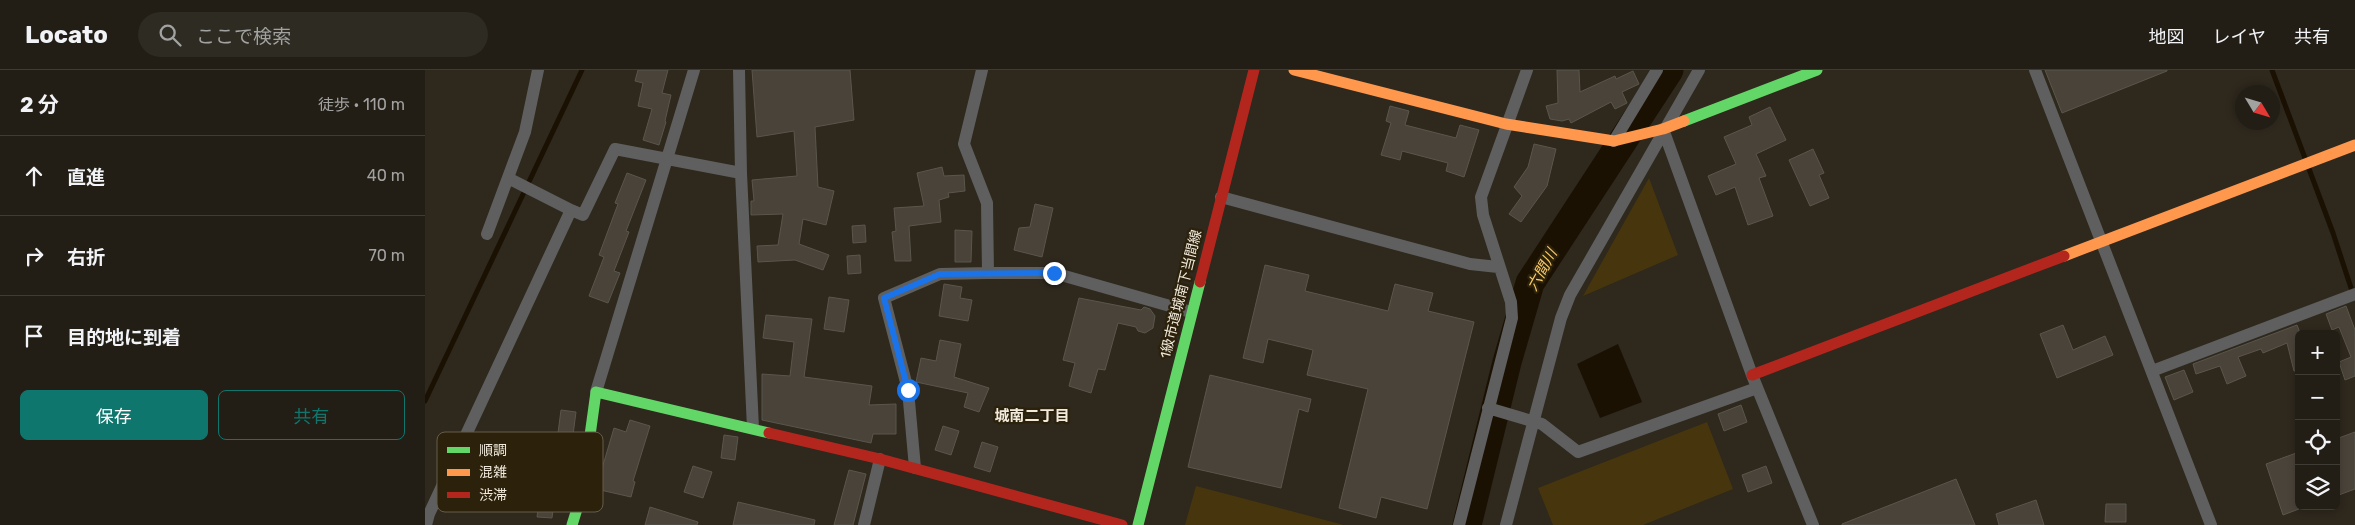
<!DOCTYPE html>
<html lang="ja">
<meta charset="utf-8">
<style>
:root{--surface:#221e16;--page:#2e2b23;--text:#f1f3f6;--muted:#a2a2a1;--line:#3f3c35;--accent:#0f766e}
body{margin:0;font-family:Rubik,"Noto Sans JP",sans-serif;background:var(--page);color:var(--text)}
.controls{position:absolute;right:15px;bottom:15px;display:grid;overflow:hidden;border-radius:8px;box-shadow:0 2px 8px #0003}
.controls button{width:45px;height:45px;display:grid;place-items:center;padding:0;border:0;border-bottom:1px solid var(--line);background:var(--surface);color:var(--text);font:25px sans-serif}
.compass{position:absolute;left:1810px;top:15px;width:45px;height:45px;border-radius:50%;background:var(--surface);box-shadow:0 2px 8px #0003;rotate:128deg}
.stop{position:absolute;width:15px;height:15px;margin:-11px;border:4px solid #1a73e8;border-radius:50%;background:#fff}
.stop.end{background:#1a73e8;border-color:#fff;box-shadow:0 1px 5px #0008}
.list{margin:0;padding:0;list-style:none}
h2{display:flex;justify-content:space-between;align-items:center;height:65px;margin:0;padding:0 20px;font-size:21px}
h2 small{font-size:16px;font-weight:400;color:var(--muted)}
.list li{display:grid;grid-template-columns:32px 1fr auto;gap:15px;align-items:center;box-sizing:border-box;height:80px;padding:0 20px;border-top:1px solid var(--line)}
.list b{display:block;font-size:19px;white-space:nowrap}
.list em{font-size:16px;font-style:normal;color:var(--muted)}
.actions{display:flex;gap:10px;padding:15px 20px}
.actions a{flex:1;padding:11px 0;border:1px solid var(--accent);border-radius:8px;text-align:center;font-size:18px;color:var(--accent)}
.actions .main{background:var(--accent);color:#fff}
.icon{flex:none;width:28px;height:28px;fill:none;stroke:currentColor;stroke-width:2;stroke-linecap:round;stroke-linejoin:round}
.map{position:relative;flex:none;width:1930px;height:455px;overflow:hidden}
header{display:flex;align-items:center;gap:30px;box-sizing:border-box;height:70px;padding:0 25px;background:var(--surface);border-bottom:1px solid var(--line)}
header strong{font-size:24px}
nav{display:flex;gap:28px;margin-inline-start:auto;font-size:18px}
.search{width:350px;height:45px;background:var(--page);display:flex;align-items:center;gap:12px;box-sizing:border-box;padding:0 18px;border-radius:28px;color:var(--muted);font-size:19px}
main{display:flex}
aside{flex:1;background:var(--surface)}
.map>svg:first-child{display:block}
.green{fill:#47360d}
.water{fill:#1b1103}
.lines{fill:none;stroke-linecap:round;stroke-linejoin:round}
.stream{stroke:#1b1103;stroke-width:5}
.river{stroke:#1b1103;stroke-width:29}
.building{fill:#49433a;stroke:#5b564c}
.street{stroke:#5e5f5e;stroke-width:12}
.fast{stroke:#63d668;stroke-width:11}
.slow{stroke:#ff974d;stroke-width:11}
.jam{stroke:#b3261e;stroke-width:11}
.route{stroke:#1a73e8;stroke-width:6}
.labels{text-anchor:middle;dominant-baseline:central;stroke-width:4.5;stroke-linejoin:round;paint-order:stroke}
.street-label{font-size:14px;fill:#f1eadd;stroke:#2c210b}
.water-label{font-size:15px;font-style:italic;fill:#f9c966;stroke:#2c210b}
.neighbourhood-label{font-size:15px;font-weight:bold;fill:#f1eadd;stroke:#2c210b}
.key{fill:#2c210b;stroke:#675d4a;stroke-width:1}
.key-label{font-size:14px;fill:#f1eadd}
</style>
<header>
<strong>Locato</strong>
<div class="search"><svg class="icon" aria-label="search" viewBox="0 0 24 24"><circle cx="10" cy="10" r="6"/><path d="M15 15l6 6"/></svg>ここで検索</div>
<nav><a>地図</a><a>レイヤ</a><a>共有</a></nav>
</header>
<main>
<aside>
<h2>2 分<small>徒歩 · 110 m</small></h2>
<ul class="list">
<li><svg class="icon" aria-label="ahead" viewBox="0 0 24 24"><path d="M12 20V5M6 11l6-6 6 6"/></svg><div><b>直進</b></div><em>40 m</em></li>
<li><svg class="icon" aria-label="right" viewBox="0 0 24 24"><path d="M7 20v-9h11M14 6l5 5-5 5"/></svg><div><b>右折</b></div><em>70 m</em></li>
<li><svg class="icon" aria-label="arrive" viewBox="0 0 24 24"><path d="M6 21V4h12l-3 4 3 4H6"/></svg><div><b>目的地に到着</b></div></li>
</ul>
<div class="actions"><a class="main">保存</a><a>共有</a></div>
</aside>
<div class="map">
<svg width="1930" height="455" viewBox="0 0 1930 455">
<rect width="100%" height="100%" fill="#2e281d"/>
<path class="green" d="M1224 108 1253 185 1158 226Z
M1282 352 1308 419 1218 455H1128L1113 418Z
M771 416 919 455H760Z"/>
<path class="water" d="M1193 274 1217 332 1175 348 1152 294Z"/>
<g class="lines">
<path class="stream" d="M1847 0 1908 163 1928 224
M0 331 157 0"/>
<path class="river" d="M1042 455 1082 292 1105 213 1244 0"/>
</g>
<path class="building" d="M213 0H243L237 23 246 25 240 51 241 52 234 75 218 70 227 39 213 36 218 13 210 11Z
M327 0H425L429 50 390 57 393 117 409 121 401 155 378 149 374 174 404 185 398 200 370 190 333 192 332 176 353 175 358 144 326 145V131H329L327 110 372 106 369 61 332 67Z
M1132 0H1154L1155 22 1190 6 1191 9 1208 1 1214 14 1197 22 1202 33 1190 39 1186 32 1146 53 1144 49 1137 51 1125 49 1121 36 1133 33Z
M1620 0H1742V1L1637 43Z
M965 36 984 41 980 55 1031 68 1035 55 1054 60 1039 107 1021 101 1023 93 977 81 975 90 956 85 966 53 961 51Z
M1345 37 1361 70 1331 84 1341 106 1334 108 1348 146 1323 155 1310 117 1291 125 1283 106 1311 94 1299 67 1327 55 1324 47Z
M1109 74 1131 79 1122 116 1096 152 1084 144 1097 126 1089 117 1103 97Z
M1388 79 1399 103 1394 105 1404 128 1385 136 1364 90Z
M517 97 519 106 539 105 540 121 523 123 524 127 514 130 516 152 484 156 486 191H470L467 162 471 161 469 138 499 136 492 103Z
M202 103 221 110 201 161 204 162 189 201 195 203 183 233 164 226 179 187 174 185 193 134 190 133Z
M610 134 628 138 617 187 589 180 594 158 605 157Z
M440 155 441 172 428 173 427 156Z
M530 160 547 161 546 192H530Z
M435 185 436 203 423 204 422 186Z
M840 195 884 205 880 221 963 241 970 214 1008 223 1003 241 1049 252 1002 439 956 427 951 448 914 438 943 319 882 305 888 280 843 269 838 293 818 288Z
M519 214 537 217 535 228 547 230 543 251 514 246Z
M404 227 424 230 419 262 399 259Z
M654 228 716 240 719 237 725 239 730 246 728 258 720 263 713 261 711 257 693 253 680 300 673 299 666 323 644 316 650 293 638 290Z
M1921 236 1930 260V306L1920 310 1914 292 1926 287 1914 257 1907 260 1901 244Z
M341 245 387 249 379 307 447 316 444 335 471 334V364H448L446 373 337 350V304L365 306 369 272 338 268Z
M1638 255 1648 280 1680 266 1688 285 1632 308 1615 264Z
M1872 255 1874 260V301H1869L1862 273 1838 283 1836 279 1813 287 1821 306 1802 314 1795 296 1771 304 1768 294Z
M515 270 536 274 529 307 564 318 554 342 539 337 543 323 491 312 496 288 511 291Z
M1759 300 1768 322 1749 330 1740 307Z
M785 305 886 329 883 342 874 339 856 418 763 397Z
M1316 335 1322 352 1299 361 1293 344Z
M136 340 151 342 148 365 133 363Z
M205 350 225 356 208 411 210 412 206 427 171 419 189 358 201 362Z
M518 356 534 361 526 385 510 380Z
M1930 362V419L1911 426V369Z
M299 365 313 367 310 390 296 388Z
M557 372 573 377 565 402 549 397Z
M112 381 135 384 127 448 112 447 116 417 106 416Z
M1874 382V439L1858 445 1841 394Z
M268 396 287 402 278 428 259 422Z
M1341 396 1347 413 1323 422 1317 405Z
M424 400 441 404 428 455H409Z
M1531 409 1550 455H1417V454Z
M1611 430 1619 455H1574L1571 444Z
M313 432 390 450 389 455H308Z
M1681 434H1701V452H1680Z
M225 437 273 452 272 455H220Z"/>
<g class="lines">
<path class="street" d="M314 0 316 103 328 358
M557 0 539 74 562 133 563 203H629L766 242
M1610 0 1786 455
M1238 59 1327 305 1388 455
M1189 71 1232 0
M796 127 1045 194 1073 197
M146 140 158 145 190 79 316 103
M62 164 100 62 113 0
M1727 301 1930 224
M171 322 269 0
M1063 338 1117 354 1153 382 1332 318
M490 398 483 320 459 228 515 204 563 203
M1 455 4 444 146 140 83 108
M439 455 455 389
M1034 455 1087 248 1086 232 1058 145 1056 127 1102 0
M1081 455 1136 248 1145 225 1274 0"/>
<path class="fast" d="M1259 51 1392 0
M147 455 157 423 171 322 344 363
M713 455 775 212"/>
<path class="slow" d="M869 0 1081 54 1189 71 1238 59 1259 51
M1639 186 1930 75"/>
<path class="jam" d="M775 212 829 0
M1327 305 1639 186
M344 363 455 389 697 455"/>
</g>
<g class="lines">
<path class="route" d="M483 320 459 228 515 204 629 203"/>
</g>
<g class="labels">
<g class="street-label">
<text transform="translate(756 224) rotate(-76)">1級市道城南下当間線</text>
</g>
<g class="water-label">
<text transform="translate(1117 200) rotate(-61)">六間川</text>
</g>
<g class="neighbourhood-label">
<text x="607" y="346">城南二丁目</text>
</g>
</g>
<rect x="12" y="362" width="166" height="80" rx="8" class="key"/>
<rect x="22" y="377" width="23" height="6" fill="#63d668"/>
<rect x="22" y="399" width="23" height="7" fill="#ff974d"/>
<rect x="22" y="422" width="23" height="6" fill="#b3261e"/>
<g class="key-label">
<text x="54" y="385">順調</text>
<text x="54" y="407">混雑</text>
<text x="54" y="430">渋滞</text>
</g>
</svg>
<div class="controls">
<button>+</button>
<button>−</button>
<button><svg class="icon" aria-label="locate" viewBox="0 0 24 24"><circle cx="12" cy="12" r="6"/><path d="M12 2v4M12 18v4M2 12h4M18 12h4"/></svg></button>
<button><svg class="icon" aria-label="layers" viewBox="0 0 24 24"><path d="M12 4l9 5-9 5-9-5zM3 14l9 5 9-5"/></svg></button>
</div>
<svg class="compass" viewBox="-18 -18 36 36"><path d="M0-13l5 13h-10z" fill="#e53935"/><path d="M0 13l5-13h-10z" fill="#a2a2a1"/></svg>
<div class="stop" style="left:483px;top:320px"></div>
<div class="stop end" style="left:629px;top:203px"></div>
</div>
</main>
